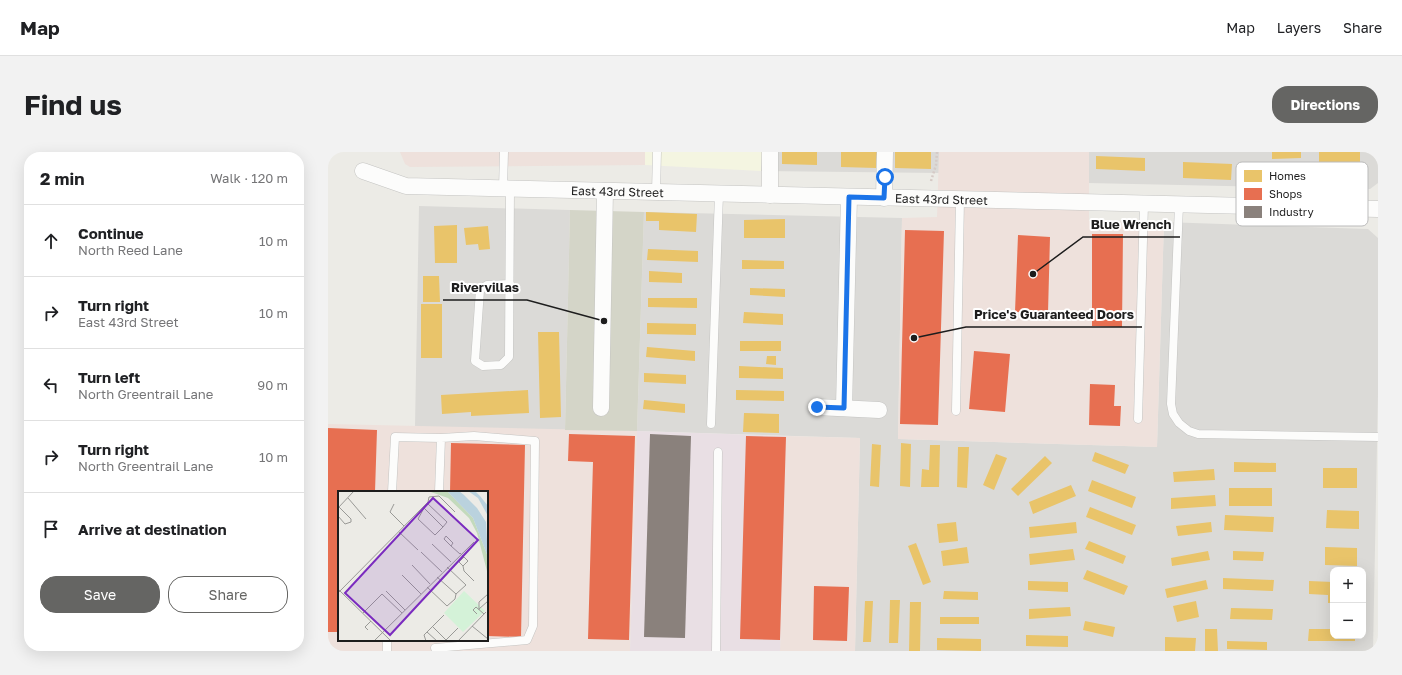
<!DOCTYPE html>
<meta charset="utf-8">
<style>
:root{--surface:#fff;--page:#f2f2f2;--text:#202124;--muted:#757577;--line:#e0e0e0;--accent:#656563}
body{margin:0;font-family:"Golos Text",sans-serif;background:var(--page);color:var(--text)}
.controls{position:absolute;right:12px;bottom:12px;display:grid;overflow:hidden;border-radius:8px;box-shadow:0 4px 16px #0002}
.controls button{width:36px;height:36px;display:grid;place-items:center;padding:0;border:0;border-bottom:1px solid var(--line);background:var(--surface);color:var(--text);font:20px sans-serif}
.stop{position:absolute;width:12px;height:12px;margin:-9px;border:3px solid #1a73e8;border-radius:50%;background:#fff}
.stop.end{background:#1a73e8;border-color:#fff;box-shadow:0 1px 4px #0008}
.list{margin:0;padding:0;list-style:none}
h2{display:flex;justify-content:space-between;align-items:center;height:52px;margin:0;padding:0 16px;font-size:17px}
h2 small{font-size:13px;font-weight:400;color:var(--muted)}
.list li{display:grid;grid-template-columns:26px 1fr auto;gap:12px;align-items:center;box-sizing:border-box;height:72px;padding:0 16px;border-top:1px solid var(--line)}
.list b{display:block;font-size:15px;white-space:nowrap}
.list p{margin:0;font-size:13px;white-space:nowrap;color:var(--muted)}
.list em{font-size:13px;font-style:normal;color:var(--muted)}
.actions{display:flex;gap:8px;padding:12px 16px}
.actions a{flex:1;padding:9px 0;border:1px solid var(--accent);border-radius:16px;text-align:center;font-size:14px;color:var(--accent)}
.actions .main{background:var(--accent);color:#fff}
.icon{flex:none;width:22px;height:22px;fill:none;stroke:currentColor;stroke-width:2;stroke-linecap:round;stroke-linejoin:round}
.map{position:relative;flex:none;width:1050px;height:499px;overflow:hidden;border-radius:16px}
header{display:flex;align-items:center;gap:24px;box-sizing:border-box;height:56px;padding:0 20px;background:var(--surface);border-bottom:1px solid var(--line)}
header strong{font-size:19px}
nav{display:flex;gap:22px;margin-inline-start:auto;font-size:14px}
.intro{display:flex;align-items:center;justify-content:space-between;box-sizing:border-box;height:96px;padding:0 24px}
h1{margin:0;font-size:28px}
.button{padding:10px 18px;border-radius:16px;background:var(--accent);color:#fff;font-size:14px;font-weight:700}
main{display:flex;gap:24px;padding:0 24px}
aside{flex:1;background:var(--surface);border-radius:16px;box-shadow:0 4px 16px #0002}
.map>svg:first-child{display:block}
.residential{fill:#dbdad7;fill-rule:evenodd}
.commercial{fill:#eee1dc;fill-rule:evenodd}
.industrial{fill:#e9dfe4}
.education{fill:#f4f5e1}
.construction{fill:#d4d5c8}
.homes{fill:#e9c46a}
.shops{fill:#e76f51}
.industry{fill:#8a817c}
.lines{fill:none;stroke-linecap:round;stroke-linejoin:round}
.service-casing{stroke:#c4c4c2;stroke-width:9}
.minor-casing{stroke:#c4c4c2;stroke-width:17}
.path{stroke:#d5cac6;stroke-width:2.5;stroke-dasharray:2 2;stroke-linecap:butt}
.service{stroke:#fcfcfb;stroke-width:8}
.minor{stroke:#fcfcfb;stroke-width:16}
.route{stroke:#1a73e8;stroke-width:5}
.labels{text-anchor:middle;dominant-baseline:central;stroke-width:4;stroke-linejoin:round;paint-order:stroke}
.street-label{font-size:12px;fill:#1d1d1d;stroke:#fff}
.inset-road{fill:none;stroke:#999996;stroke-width:1}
.view{fill:#7b2cbf;fill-opacity:0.15;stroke:#7b2cbf;stroke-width:2}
.inset-edge{fill:none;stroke:#1d1d1d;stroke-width:2}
.key{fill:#fff;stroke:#bbb;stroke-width:1}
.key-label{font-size:11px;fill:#1d1d1d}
.leader{fill:none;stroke:#1d1d1d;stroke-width:1.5}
.callout-dot{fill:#1d1d1d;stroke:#fff;stroke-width:1.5}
.callout-label{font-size:13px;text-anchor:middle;font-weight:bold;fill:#1d1d1d;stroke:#fff;stroke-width:4;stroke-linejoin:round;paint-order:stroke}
</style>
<header>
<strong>Map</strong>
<nav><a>Map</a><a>Layers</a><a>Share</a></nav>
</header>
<div class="intro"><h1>Find us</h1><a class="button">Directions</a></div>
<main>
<aside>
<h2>2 min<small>Walk · 120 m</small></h2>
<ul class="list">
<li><svg class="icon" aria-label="ahead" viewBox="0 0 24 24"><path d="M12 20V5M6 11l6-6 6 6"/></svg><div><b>Continue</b><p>North Reed Lane</p></div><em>10 m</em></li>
<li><svg class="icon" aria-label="right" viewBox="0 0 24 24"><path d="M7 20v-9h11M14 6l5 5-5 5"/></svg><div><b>Turn right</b><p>East 43rd Street</p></div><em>10 m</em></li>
<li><svg class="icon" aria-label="left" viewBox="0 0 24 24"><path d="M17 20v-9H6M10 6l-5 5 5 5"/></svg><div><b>Turn left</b><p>North Greentrail Lane</p></div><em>90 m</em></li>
<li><svg class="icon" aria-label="right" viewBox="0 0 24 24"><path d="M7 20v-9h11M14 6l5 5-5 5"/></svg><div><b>Turn right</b><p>North Greentrail Lane</p></div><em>10 m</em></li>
<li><svg class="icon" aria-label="arrive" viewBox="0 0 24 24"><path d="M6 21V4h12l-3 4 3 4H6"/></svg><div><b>Arrive at destination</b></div></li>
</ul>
<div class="actions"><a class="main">Save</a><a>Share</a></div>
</aside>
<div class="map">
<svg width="1050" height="499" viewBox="0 0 1050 499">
<rect width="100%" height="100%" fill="#ecebe6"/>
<path class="residential" d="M434 0H611V21L433 19Z
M761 0H1050V31L1042 37 760 31Z
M91 54 242 58 237 278 87 275Z
M316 60 574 66 570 287 829 295 836 70 1040 77 1050 86V242L1045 499H527L532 286 309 279ZM1005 418H1035V484H1005Z"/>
<path class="commercial" d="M72 0H317V13L82 15 77 12Z
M611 0H761V69L836 70 829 295 570 287 574 66 609 65Z
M0 272 309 279 302 499H0ZM11 340H159V488H11Z
M458 284 532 286 527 499H452Z"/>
<path class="industrial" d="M309 279 458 284 452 499H302Z"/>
<path class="education" d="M317 0H434L433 19 317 13Z"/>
<path class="construction" d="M242 58 316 60 309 279 237 278Z"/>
<path class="homes" d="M454 0H489V13L454 12Z
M513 0H549L548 16 513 15Z
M567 0H603V17L567 16Z
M944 0H973V6L944 7Z
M991 0H1032V12L991 10Z
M768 4 817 6V19L768 17Z
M855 10 904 12 903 28 855 26Z
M318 60 369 62 368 80 331 78V69H318Z
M457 67V86H416V68Z
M129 73V111H107L106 74Z
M160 74 162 97 151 98 150 92 138 93 136 76Z
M320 97 370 99V110L319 108Z
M414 108 456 109V117H414Z
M321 119 354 121V131L321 130Z
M95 124H111L112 150H95Z
M422 136 457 137V145L422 143Z
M320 146H369V156L320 155Z
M93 152H114V206H93Z
M416 160 455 162V173L415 171Z
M319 171 368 172V183L319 182Z
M210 180H231L233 265 212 266Z
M412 189H453V199H412Z
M319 195 367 199V209L318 205Z
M439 204H448V213L438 212Z
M411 214 455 216V227L411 226Z
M316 221 358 223V232L316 230Z
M200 238 201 261 143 264V260L114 262 113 243Z
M408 238 456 239V249L408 248Z
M316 248 357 252V261L315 257Z
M416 261 451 262V281L415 280Z
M573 291 583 292 582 335 572 334Z
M544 292 553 293 551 335 542 334Z
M602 293H612L611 335H593L594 317 601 318Z
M630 295H641L639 336 629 335Z
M767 300 801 313 797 322 764 309Z
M668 302 679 306 666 338 655 333Z
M717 304 724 311 690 344 683 337Z
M906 310 948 311V320H906Z
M995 316H1029V336H995Z
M886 317 887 328 846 330 845 320Z
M764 328 808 345 804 356 760 339Z
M743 333 748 344 705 362 701 350Z
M901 336H944V354H901Z
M887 343 888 354 843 357V346Z
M762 355 808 373 804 383 758 365Z
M999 358 1031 359V377L998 376Z
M897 363 946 365 945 380 896 378Z
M628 370 630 389 611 391 609 372Z
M748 370 749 381 702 386 701 375Z
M883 370 884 380 850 384 848 374Z
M761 389 798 404 795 412 757 397Z
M588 391 603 430 595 433 580 394Z
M639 395 641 411 615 414 613 399Z
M997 395 1029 396V414L997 413Z
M745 397 747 408 702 413 701 402Z
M880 399 882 408 844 414 843 406Z
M905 399 936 400 935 409 905 408Z
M759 418 800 434 796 443 755 427Z
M895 426 946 428 945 439 895 437Z
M878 428 880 437 839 446 837 437Z
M700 429 740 430V440L700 438Z
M981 429 1005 430V451H1000V443L981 442Z
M616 439 650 440V448L615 447Z
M562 448H572L570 491H561Z
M537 449H545L543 490H535Z
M868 449 871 465 849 470 845 454Z
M582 450H593L592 499H581Z
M742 455 743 464 701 467V457Z
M903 456 945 457 944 468 902 467Z
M612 465H651V472H612Z
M757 469 787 475 785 485 755 478Z
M877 477H889L890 499H877Z
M981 477H1005V484H1027V489H980Z
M698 483 740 484V495L698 494Z
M837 485 868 486 867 499H837Z
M609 486 653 487V499L609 498Z
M899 489 939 490V498L899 497Z"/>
<path class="shops" d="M577 78 616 79 610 273 572 272Z
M764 82H795L794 175 764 174Z
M690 83 722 85 720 161 687 160Z
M646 199 682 202 677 260 641 257Z
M762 232 787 233 786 254H793L792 274 761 273Z
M0 276 49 278 47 340H11V480H0Z
M241 282 307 284 301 488 260 487 265 310 240 309Z
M418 284 458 285 452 488 412 487Z
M123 291 197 293 193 485 159 484V340H122Z
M486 434 521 435 519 489 485 488Z"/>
<path class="industry" d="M322 282 363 284 357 486 316 485Z"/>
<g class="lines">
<defs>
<path id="service" d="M175 37 176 0
M328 40 329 0
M851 53 843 252 845 262 851 271 861 279 870 282 1050 285
M182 132 159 133 152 138 147 209 155 214 173 213 181 205 182 37
M628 259 632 48
M810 267 816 52
M383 272 391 42
M64 340 67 285 113 286 111 340
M107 496 199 488 205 474 207 289 146 284 113 286
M59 499V488
M388 499 390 300"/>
<g id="minor">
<path id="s1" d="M35 19 78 34 1050 57"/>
<path d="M442 43V0"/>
<path d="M556 46 557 0"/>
<path d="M489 255 551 258"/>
<path d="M273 256 277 39"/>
<path d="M516 256 521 45"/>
</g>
</defs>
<use href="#service" class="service-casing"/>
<use href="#minor" class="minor-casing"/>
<path class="path" d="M603 29 608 13 609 0"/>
<use href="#service" class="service"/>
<use href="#minor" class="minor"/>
</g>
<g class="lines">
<path class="route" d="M489 255 516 256 521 45 556 46 557 25"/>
</g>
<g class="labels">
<g class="street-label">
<text stroke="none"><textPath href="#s1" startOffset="257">East 43rd Street</textPath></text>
<text stroke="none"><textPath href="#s1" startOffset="581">East 43rd Street</textPath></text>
</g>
</g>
<g transform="translate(10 339)">
<rect width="150" height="150" fill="#ecebe6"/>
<path d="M90 0H109L135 27 150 66V84L139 42 131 27 110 7Z" fill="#c3dabc"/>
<path d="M126 100 147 120 125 141 106 122Z" fill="#d4f2d8"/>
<path d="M109 0H121L126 4 139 17 148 31 150 66 135 27ZM130 0H137L142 5 150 15V25L140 7Z" fill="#bad2de"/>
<path class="inset-road" d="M10 7 28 28M56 13 52 21 66 35M85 16 105 36 109 31 89 12M0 17 16 0M86 17 80 28 97 44 105 36M0 25 7 33 13 31V28L1 16M61 41 80 59M94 53 113 71M113 55 115 52 108 45 106 48 113 55 122 63M83 61 104 81M122 62 130 70 125 75 121 71 126 66M74 74 92 93M125 75 126 80 136 90M64 84 83 103M99 86 118 103M89 96 109 115 117 108 118 103 128 94 109 76M0 98 53 150M48 100 67 119M0 102 90 11 91 6 101 5 117 21M141 118 150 110M141 119V111L150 103M25 122 44 103 64 122M139 123 135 119 138 116 146 123M134 135 150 148M95 136 109 150M30 139 27 136 33 130M89 141 99 150M108 149 120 137M36 150 136 51M88 150 86 144 106 124M120 150 148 121"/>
<path class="view" d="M95 7 140 49 52 144 7 102Z"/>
<rect width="150" height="150" class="inset-edge"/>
</g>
<rect x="908" y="10" width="132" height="64" rx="6" class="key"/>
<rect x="916" y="18" width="18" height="12" fill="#e9c46a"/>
<rect x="916" y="36" width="18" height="12" fill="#e76f51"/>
<rect x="916" y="54" width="18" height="12" fill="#8a817c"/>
<g class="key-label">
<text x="941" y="28">Homes</text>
<text x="941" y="46">Shops</text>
<text x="941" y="64">Industry</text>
</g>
<path class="leader" d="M705 122L755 85H852M276 169L199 148H115M586 186L638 175H814"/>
<g class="callout-dot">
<circle cx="705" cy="122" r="4"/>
<circle cx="276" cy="169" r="4"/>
<circle cx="586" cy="186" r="4"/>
</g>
<g class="callout-label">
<text x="803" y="77">Blue Wrench</text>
<text x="157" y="140">Rivervillas</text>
<text x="726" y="167">Price's Guaranteed Doors</text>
</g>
</svg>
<div class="controls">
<button>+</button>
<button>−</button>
</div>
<div class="stop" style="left:557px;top:25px"></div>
<div class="stop end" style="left:489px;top:255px"></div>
</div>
</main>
